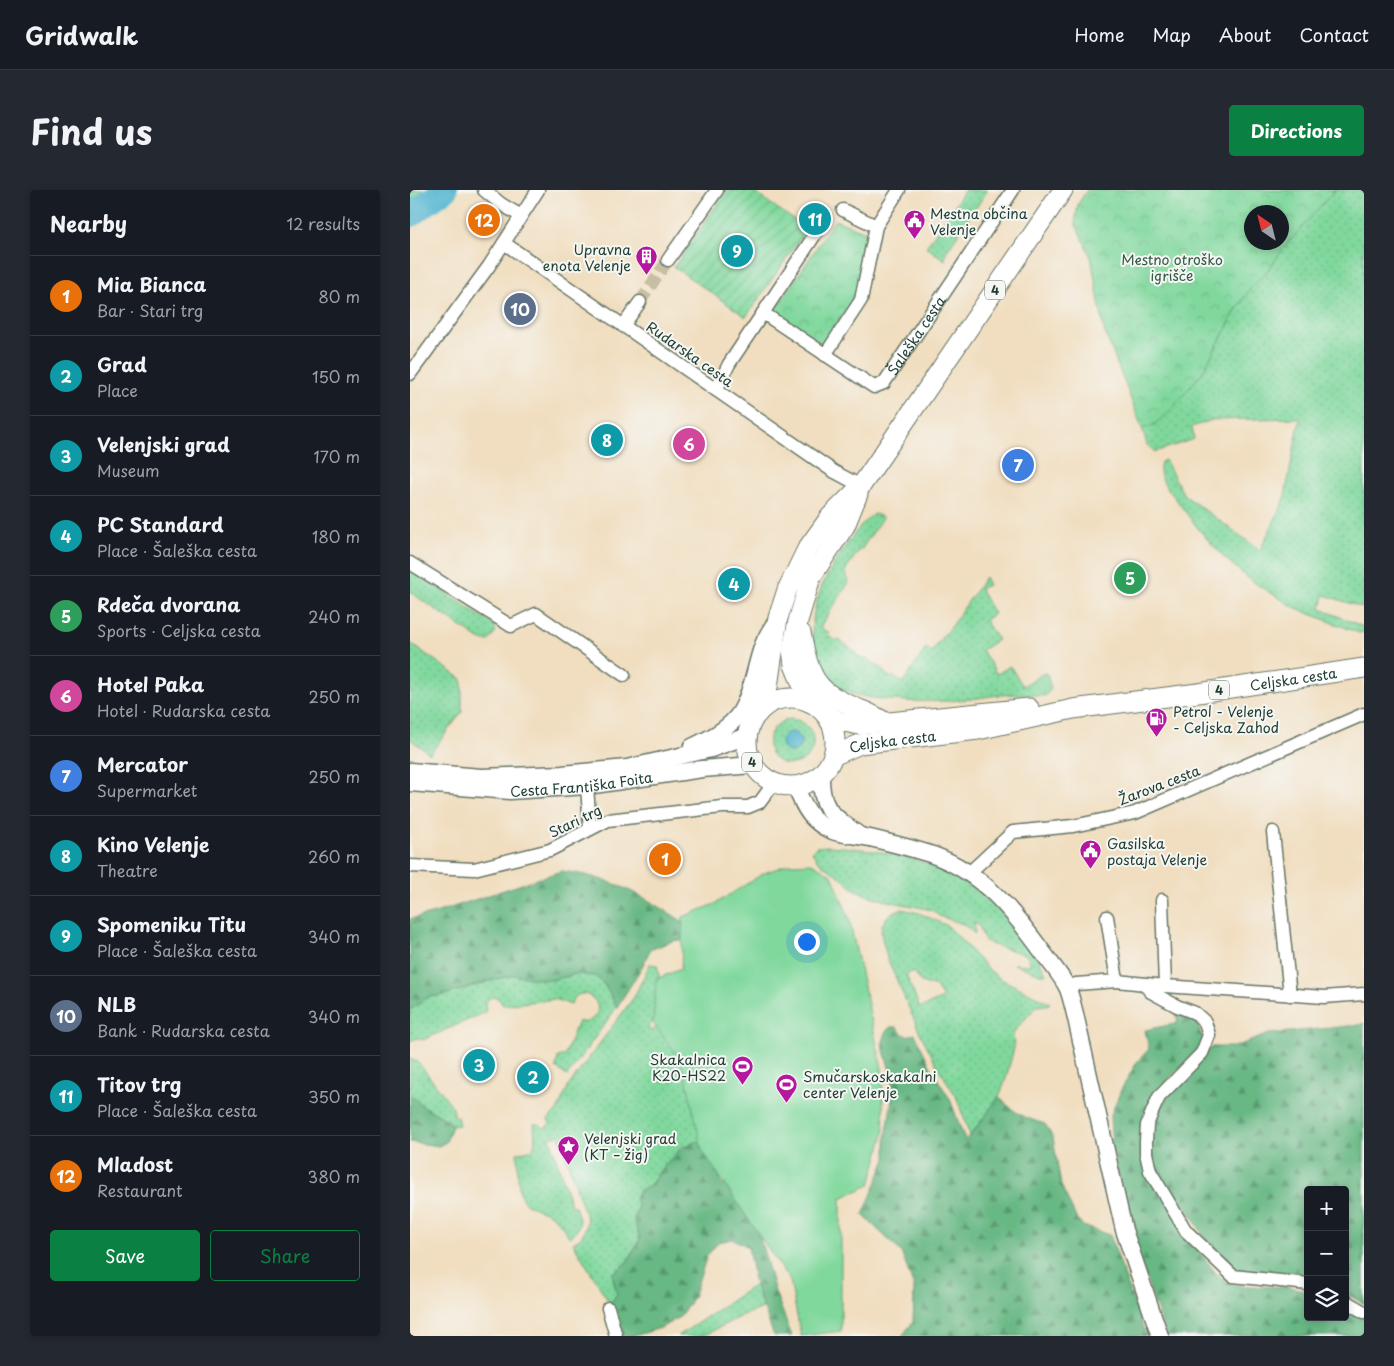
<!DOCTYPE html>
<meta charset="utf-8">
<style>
:root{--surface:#171b24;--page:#242831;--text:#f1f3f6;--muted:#9ea1a6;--line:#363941;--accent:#0b8043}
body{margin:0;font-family:"Playpen Sans",sans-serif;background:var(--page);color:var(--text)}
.controls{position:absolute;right:15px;bottom:15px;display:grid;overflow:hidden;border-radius:5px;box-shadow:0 2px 8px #0003}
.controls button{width:45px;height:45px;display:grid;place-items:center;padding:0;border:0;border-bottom:1px solid var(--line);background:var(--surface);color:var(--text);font:25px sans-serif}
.compass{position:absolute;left:834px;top:15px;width:45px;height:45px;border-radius:50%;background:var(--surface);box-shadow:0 2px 8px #0003;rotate:325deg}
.you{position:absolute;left:396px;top:751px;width:18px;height:18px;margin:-12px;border:4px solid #fff;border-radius:50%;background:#1a73e8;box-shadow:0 0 0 8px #1a73e833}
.badge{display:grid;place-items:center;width:32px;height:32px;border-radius:50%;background:var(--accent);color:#fff;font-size:16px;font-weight:700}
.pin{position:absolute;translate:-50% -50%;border:2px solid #fff;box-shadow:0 1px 5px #0006}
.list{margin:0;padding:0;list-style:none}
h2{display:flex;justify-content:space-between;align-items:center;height:65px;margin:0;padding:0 20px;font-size:21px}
h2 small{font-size:16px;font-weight:400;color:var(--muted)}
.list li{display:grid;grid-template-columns:32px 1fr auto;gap:15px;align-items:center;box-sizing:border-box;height:80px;padding:0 20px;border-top:1px solid var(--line)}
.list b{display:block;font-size:19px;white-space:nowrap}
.list p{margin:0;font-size:16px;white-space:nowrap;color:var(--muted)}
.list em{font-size:16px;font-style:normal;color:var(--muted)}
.actions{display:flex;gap:10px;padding:15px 20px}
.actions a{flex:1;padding:11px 0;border:1px solid var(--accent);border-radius:5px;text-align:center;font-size:18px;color:var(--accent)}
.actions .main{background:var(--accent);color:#fff}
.icon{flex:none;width:28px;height:28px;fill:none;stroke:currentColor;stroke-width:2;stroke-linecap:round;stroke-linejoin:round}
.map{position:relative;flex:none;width:954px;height:1146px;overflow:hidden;border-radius:5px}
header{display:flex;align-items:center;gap:30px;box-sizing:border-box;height:70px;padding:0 25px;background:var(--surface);border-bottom:1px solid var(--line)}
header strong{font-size:24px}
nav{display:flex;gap:28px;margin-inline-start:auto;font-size:18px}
.intro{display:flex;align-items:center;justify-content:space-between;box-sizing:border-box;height:120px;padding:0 30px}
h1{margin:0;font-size:35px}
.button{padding:12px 22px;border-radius:5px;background:var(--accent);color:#fff;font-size:18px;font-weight:700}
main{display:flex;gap:30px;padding:0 30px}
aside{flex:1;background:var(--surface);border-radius:5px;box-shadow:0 2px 8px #0003}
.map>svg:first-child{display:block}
.grass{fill:url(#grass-dots);stroke:#508a68;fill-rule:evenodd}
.forest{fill:url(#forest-firs);stroke:#447a5c}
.park{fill:url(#park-crowns);stroke:#508a68;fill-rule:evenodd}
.garden{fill:url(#garden-furrows);stroke:#508a68}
.pitch{fill:#80d89d;stroke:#508a68}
.water{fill:#50b4cf;stroke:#387882}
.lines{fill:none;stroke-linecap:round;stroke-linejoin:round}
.river{stroke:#50b4cf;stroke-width:25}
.street-tunnel{stroke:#c7bea4;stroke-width:12;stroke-dasharray:12 6;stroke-linecap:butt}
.street-casing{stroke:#687565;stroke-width:15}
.secondary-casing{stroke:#687565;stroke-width:19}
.primary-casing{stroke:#687565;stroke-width:21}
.street{stroke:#fff;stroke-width:12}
.secondary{stroke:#fff;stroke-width:16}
.primary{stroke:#fff;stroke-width:19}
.labels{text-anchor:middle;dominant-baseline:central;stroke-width:4;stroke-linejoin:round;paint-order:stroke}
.shield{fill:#f6f6f2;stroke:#60746d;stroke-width:1}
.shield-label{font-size:12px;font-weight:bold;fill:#1f3d34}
.poi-label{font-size:14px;fill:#1f3d34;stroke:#f6f6f2;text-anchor:start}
.park-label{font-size:14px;fill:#325c49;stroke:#f6f6f2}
.street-label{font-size:14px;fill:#1f3d34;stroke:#f6f6f2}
</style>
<header>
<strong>Gridwalk</strong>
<nav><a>Home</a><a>Map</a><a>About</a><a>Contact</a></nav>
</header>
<div class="intro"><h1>Find us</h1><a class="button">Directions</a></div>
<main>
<aside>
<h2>Nearby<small>12 results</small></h2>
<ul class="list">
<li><span class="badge" style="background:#e8710a">1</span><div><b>Mia Bianca</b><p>Bar · Stari trg</p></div><em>80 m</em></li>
<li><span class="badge" style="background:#0f9aa8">2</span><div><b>Grad</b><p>Place</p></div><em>150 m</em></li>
<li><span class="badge" style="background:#0f9aa8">3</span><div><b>Velenjski grad</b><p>Museum</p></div><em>170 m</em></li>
<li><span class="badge" style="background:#0f9aa8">4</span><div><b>PC Standard</b><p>Place · Šaleška cesta</p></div><em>180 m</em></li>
<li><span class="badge" style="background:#2e9e5b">5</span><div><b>Rdeča dvorana</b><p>Sports · Celjska cesta</p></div><em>240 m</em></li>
<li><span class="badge" style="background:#d1479c">6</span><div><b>Hotel Paka</b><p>Hotel · Rudarska cesta</p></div><em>250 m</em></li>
<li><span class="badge" style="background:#3f7fe0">7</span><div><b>Mercator</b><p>Supermarket</p></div><em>250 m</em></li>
<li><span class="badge" style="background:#0f9aa8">8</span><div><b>Kino Velenje</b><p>Theatre</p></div><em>260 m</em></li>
<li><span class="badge" style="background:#0f9aa8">9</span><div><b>Spomeniku Titu</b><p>Place · Šaleška cesta</p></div><em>340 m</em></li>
<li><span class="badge" style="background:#5c6f8a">10</span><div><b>NLB</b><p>Bank · Rudarska cesta</p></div><em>340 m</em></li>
<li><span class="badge" style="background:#0f9aa8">11</span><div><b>Titov trg</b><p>Place · Šaleška cesta</p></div><em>350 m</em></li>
<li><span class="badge" style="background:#e8710a">12</span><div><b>Mladost</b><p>Restaurant</p></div><em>380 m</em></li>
</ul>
<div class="actions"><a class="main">Save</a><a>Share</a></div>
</aside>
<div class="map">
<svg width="954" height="1146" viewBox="0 0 954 1146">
<defs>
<pattern id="grass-dots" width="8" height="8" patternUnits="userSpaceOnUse" patternTransform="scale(1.25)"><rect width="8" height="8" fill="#80d89d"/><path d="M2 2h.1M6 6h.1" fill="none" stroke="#6eba88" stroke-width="1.8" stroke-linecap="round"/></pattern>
<pattern id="forest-firs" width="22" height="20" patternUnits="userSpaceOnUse" patternTransform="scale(1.25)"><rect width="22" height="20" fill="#68b884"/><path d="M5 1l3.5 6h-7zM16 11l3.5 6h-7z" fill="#55976d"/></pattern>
<pattern id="park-crowns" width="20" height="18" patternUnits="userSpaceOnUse" patternTransform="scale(1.25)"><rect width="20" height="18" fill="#80d89d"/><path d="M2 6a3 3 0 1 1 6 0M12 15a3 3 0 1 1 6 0" fill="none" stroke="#6eba88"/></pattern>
<pattern id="garden-furrows" width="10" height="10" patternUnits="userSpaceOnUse" patternTransform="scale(1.25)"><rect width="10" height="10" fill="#80d89d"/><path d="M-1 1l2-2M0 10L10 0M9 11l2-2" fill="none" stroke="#6eba88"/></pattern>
</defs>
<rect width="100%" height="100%" fill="#f6f6f2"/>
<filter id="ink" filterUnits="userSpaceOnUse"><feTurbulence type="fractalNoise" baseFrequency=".02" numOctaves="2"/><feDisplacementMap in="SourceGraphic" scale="10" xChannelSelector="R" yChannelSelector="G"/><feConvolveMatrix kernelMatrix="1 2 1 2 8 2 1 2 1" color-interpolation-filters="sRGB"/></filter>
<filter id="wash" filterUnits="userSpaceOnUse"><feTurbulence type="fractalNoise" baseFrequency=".0096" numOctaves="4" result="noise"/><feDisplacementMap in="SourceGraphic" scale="20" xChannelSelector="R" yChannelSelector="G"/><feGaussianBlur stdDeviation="1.12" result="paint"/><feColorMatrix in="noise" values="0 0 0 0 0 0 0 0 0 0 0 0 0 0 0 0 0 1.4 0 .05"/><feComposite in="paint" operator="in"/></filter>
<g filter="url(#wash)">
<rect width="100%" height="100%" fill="#f1dec0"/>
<path class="grass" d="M0 0H31L0 18Z
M555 0H578L536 62 535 70 516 57Z
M925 0H954V418L914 405 911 419 954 437V442L949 443C927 434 903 426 882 416 876 413 871 409 866 406 825 384 795 349 768 312 759 299 746 288 751 272L755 270 774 305 850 360 874 311 890 228 802 230 782 237 784 249 745 262 737 255 732 238 744 235 792 183 825 122 839 100 858 80 872 59Z
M465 324 473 327 451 360 450 359 436 379 438 394 410 437 419 443 418 446 427 451 428 449 446 462 445 464 454 470 456 468 474 480 473 482 481 488 483 486 493 493 516 458 523 463V460L534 444H536L575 387 579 395 570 398 584 424 575 430 588 450 572 460 587 484 600 476 613 496 634 483 637 484 641 499 635 506C620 505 605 504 590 505 577 506 565 509 552 510 528 512 504 512 480 510 465 508 449 507 435 501 421 494 412 481 407 467 398 442 403 420 412 396 419 381 450 329 465 324Z
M0 379 84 435 86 442 79 451H74L69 449 0 402Z
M0 453 52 489V522L20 564 0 549Z
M380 529C412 531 410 574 380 574 352 574 351 534 380 529Z
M418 656C455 658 503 665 537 682 565 695 590 719 609 743 619 757 630 769 636 784H630L604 774 621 775 617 765 583 755 574 750 569 736 564 733 565 744 553 734 529 726 522 720C500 715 466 711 446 700 439 696 434 689 428 685 417 678 407 674 402 661L406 657Z
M492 719 509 723 538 736 576 777 589 788 640 813 637 815 627 816 606 839 603 844 604 858 595 892 589 907 560 946 546 906 529 879 510 843 477 768 471 743 472 735 477 727 483 722ZM503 781 511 792 526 797 533 808 510 818 496 785Z
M240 774 247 775C252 791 249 825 238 838L240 841 247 837 259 818 290 934 286 936 292 950 272 957 250 980 241 994 228 1001V1016L224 1029 230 1049C222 1065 217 1075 202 1084L207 1104 200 1114 163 1053C173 1048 175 1041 177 1030L149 945 140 948 161 1016H165C170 1032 173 1037 159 1047 154 1039 149 1031 142 1026 132 1018 115 1019 111 1006 107 993 108 976 107 963L123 959 125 951 124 934H128L135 938 140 934 138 929 147 921 159 895 224 807Z
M166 784 185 786 194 794 207 817 157 886 146 878 148 867 155 865 168 831C174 833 178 833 183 828 199 813 168 790 161 815L145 809 93 815 88 808 81 807C75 812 74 814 76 822L13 850 8 848 0 851V820L18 807 34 805 86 789 105 785 119 788 142 790Z
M0 869 8 872 43 917 44 926 47 927 49 935 42 936 39 931 13 916 0 905Z
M345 1095 353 1118 333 1125 293 1146H268Z"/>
<path class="forest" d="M151 681C201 686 237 708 278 735V749L262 751 240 760 232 777 207 817 194 794 185 786 166 784 142 790 119 788 105 785 86 789 34 805 18 807 0 820V729L25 723Z
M765 819 786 832 794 850 790 858 753 895 733 974 789 1060 804 1081 810 1087 820 1093 831 1096 879 1097 898 1101V1127H935V1116L954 1127V1146H756L723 1050 702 958 700 927 711 900 727 872 739 859 735 840 768 833Z
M954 833V1114L935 1103V1000H898V1088L891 1086C870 1086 843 1090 823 1081 805 1074 788 1031 774 1015 763 1003 747 992 743 977 740 963 740 945 744 932 752 904 783 880 802 857H824L859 844 949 835Z
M481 837H487C493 845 495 847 505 844L523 882 540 909 555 950 560 946 589 907C606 924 612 927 635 934L643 948 651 995 667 1030 673 1036 700 1045 736 1146H492L503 1132 504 1097 491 1062 453 1025 476 969V948L482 909 481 884 472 854 477 840Z
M0 905 13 916 39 931 42 936 36 952 29 956 0 952Z
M292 950 301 964 312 994 339 1000 349 1028V1045L365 1102 382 1146H364L345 1095 338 1057 323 1049 308 1052 297 1066 283 1107 271 1126 251 1138 224 1146H211L200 1114 207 1104 202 1084C218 1074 222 1066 230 1049L224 1029 228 1016 225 1008C231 997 235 1000 242 993 246 989 248 984 251 980 263 966 274 954 292 950Z"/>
<path class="park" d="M677 0H925L873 59 858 80 839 100 825 122 792 183 760 221 744 235 732 238 694 140 681 67 665 33 668 14ZM842 22H872V52H842Z
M425 30 459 43 445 107 414 155 364 122Z"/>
<path class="garden" d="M317 0H341L397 39 336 127 264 77Z"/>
<path class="pitch" d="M402 673 422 685 439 728 472 878 474 943 460 995 431 1008V1141L391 1146 380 1091 292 960 275 884 265 862 243 833 246 789 271 779 273 727 305 714 354 683 379 674Z"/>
<path class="water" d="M371 552a10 10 0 1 1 20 0a10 10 0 1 1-20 0Z"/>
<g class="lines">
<path class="river" d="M0 25 35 0"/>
</g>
</g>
<g filter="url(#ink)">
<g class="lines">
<path class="street-tunnel" d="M230 112 258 70"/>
<defs>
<g id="street">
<path d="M74 0 91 14 111 26"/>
<path d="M466 36 489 0"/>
<path d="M94 53 423 281 451 296"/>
<path d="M258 70 307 0"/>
<path d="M353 123 408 40"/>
<path d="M213 136 230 112"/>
<path d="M415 165 451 110 466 36 433 20"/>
<path d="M0 184 79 76 128 0"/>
<path id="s1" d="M306 200 319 174 353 123 464 197 474 193 603 0"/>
<path d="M0 373 101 436 126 424 214 485"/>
<path d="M177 596 180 639"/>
<path d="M863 642 880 805"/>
<path d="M0 676 64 679 140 660 198 630 312 617H338L350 612 364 593"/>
<path d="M559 683 603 642 663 636 725 623 954 524"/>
<path d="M752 710 755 796"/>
<path d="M697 727 707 791"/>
<path d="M734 794 741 802 767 816 785 823 795 832 799 845 792 863 749 907 743 920 737 935 736 951V963L740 981 776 1041 823 1086 898 1094"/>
<path d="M658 799 666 794 707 791 755 796 914 807 954 804"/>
<path d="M935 1111 954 1122"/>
<path d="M198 1118 206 1146"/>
</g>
<g id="secondary">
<path d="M282 557C299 549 321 538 331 521 343 501 345 476 353 455 356 447 361 439 366 432"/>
<path d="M0 581 71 587 152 584 217 578 301 559 337 546"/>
<path d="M411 584C410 621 423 625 450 646"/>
<path id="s2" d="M0 593 100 601 177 596 292 579 343 575"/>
<path d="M385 596C390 607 395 620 404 629 423 647 438 643 460 648 481 653 502 658 523 665 573 683 604 722 634 764 642 775 652 786 658 799 661 807 663 816 665 824L714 1040 750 1146"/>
</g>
<g id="primary">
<path d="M391 443C394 457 396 472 403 485 412 504 431 511 449 519 459 522 468 528 477 533"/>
<circle cx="381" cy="552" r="44"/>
<path d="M399 512 384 475 382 460 388 431 401 387 435 336 448 304"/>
<path d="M413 522 429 531 449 535 619 518"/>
<path d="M348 523 358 497 368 428 377 400 397 359 420 327 451 296 466 274 653 0"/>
<path id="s3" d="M423 566 450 554 568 540 663 519 788 503 954 478"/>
</g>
</defs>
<use href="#street" class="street-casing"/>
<use href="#secondary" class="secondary-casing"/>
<use href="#primary" class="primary-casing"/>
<use href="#street" class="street"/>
<use href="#secondary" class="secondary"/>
<use href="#primary" class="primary"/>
</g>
</g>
<defs>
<symbol id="civic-pin" viewBox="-11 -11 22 30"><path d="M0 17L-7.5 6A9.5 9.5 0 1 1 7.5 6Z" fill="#b5179e" stroke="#f6f6f2"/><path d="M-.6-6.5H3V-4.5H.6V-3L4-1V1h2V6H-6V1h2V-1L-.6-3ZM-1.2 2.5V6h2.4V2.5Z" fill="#fff"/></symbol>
<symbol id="building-pin" viewBox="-11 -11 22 30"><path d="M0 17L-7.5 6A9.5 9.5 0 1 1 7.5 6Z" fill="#b5179e" stroke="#f6f6f2"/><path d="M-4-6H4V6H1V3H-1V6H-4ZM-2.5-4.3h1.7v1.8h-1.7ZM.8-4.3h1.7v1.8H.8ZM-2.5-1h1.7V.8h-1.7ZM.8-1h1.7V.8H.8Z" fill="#fff"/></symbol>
<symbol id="fuel-pin" viewBox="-11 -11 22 30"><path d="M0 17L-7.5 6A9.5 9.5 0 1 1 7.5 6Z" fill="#b5179e" stroke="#f6f6f2"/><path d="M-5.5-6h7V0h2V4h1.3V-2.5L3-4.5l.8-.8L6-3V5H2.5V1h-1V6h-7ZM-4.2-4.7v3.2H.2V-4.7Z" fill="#fff"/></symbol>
<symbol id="stadium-pin" viewBox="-11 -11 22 30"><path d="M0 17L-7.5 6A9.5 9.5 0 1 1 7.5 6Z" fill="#b5179e" stroke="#f6f6f2"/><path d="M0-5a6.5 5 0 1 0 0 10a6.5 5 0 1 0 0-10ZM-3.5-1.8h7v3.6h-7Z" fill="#fff"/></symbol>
<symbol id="sight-pin" viewBox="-11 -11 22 30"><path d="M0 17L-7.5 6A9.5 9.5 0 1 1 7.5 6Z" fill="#b5179e" stroke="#f6f6f2"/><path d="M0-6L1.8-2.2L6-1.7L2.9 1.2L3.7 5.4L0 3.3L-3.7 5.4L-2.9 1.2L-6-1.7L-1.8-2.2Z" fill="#fff"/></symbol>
</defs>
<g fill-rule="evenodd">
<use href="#civic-pin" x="492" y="18" width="25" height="34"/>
<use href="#building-pin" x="224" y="54" width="25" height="34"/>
<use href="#fuel-pin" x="734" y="516" width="25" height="34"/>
<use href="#civic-pin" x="668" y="648" width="25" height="34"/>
<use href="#stadium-pin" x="320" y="864" width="25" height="34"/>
<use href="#stadium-pin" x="364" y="882" width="25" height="34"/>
<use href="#sight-pin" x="146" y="944" width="25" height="34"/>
</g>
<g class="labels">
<g class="shield">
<rect x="575" y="90.5" width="20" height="19" rx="4"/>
<rect x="799" y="490.5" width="20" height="19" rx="4"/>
<rect x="332" y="562.5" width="20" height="19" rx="4"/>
</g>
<g class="shield-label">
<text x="585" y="100">4</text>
<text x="809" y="500">4</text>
<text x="342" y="572">4</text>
</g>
<g class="poi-label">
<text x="520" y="23">Mestna občina<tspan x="520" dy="16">Velenje</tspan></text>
<text x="221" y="59" text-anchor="end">Upravna<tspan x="221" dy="16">enota Velenje</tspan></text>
<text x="763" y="521">Petrol - Velenje<tspan x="763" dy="16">- Celjska Zahod</tspan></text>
<text x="697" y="653">Gasilska<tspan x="697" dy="16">postaja Velenje</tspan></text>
<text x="316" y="869" text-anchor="end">Skakalnica<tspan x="316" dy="16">K20-HS22</tspan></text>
<text x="393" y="886">Smučarskoskakalni<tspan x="393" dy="16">center Velenje</tspan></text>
<text x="174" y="948">Velenjski grad<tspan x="174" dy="16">(KT – žig)</tspan></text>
</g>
<g class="park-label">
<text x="762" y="69">Mestno otroško<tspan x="762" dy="16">igrišče</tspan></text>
</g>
<g class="street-label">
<text stroke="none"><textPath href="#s1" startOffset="292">Šaleška cesta</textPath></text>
<text transform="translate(280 164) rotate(35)">Rudarska cesta</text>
<text stroke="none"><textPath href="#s3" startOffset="468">Celjska cesta</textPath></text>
<text stroke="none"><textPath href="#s3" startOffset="62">Celjska cesta</textPath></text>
<text stroke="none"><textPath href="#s2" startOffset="172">Cesta Františka Foita</textPath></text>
<text transform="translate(749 595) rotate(-21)">Žarova cesta</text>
<text transform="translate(165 631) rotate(-26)">Stari trg</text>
</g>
</g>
</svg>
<div class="controls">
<button>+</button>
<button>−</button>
<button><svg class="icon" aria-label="layers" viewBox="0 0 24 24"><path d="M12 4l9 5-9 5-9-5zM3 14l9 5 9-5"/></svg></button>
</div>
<svg class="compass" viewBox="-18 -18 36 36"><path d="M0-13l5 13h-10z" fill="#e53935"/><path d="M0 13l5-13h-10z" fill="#9ea1a6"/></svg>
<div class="you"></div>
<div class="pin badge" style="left:255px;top:669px;background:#e8710a">1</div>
<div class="pin badge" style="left:123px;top:887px;background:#0f9aa8">2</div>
<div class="pin badge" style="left:69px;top:875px;background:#0f9aa8">3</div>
<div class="pin badge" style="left:324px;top:394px;background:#0f9aa8">4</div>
<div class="pin badge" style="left:720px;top:388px;background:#2e9e5b">5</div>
<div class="pin badge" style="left:279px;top:254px;background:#d1479c">6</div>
<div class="pin badge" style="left:608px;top:275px;background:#3f7fe0">7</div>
<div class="pin badge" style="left:197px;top:250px;background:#0f9aa8">8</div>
<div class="pin badge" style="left:327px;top:61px;background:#0f9aa8">9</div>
<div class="pin badge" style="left:110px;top:119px;background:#5c6f8a">10</div>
<div class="pin badge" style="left:405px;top:29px;background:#0f9aa8">11</div>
<div class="pin badge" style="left:74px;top:30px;background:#e8710a">12</div>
</div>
</main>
